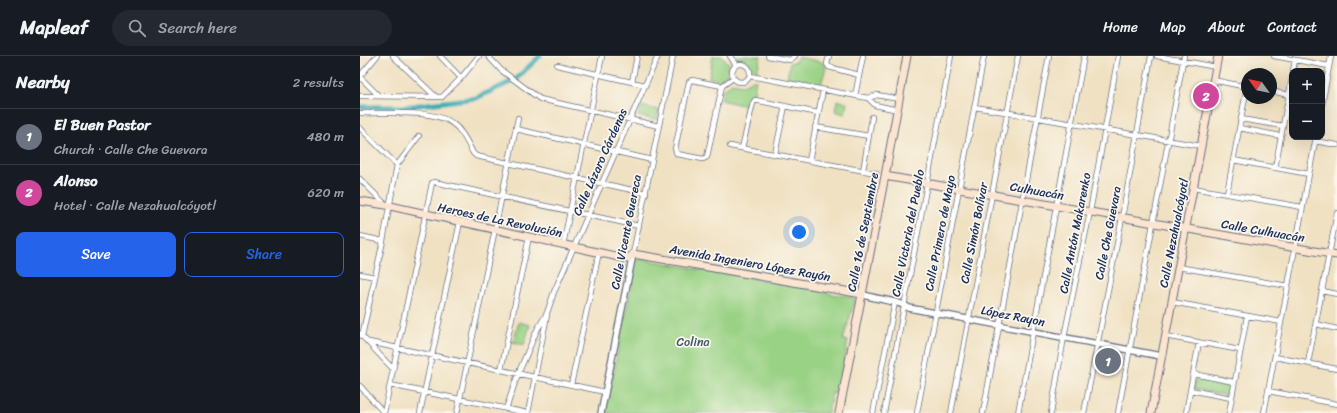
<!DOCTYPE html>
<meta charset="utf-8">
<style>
:root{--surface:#171b24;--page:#242831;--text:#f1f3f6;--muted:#9ea1a6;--line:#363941;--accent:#2563eb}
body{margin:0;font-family:Sriracha,sans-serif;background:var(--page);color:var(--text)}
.controls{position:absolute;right:12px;top:12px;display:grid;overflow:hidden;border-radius:8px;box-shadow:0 4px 16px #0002}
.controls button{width:36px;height:36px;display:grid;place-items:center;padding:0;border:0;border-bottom:1px solid var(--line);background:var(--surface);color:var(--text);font:20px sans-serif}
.compass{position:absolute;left:881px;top:12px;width:36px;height:36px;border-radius:50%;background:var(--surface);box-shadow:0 4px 16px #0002;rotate:303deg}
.you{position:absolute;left:439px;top:176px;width:14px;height:14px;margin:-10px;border:3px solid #fff;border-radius:50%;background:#1a73e8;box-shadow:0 0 0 6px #1a73e833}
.badge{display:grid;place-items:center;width:26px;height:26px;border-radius:50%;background:var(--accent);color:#fff;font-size:13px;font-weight:700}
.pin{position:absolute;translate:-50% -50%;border:2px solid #fff;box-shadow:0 1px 4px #0006}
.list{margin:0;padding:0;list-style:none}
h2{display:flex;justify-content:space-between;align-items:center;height:52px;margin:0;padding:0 16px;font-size:17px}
h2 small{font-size:13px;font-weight:400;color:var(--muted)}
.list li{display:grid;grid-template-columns:26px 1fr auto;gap:12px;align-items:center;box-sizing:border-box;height:56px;padding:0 16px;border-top:1px solid var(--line)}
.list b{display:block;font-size:15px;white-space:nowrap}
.list p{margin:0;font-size:13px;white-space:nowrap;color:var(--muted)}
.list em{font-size:13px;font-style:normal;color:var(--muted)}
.actions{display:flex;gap:8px;padding:12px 16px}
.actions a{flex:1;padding:9px 0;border:1px solid var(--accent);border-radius:8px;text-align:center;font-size:14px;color:var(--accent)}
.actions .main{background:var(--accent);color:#fff}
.icon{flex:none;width:22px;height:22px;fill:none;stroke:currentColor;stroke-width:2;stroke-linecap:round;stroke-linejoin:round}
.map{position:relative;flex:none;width:977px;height:357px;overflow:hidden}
header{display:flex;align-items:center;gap:24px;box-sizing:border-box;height:56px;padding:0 20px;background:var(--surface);border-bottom:1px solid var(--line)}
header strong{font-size:19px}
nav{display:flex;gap:22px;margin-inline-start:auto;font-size:14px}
.search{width:280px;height:36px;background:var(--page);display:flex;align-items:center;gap:10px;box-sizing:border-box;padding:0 14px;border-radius:22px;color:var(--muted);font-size:15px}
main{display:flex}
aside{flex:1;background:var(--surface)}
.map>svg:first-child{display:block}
.green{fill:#9ad285;stroke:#5a8072}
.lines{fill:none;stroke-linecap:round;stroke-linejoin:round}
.canal{stroke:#3aabb6;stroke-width:5}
.minor-casing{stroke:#666d81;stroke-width:6}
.tertiary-casing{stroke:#666d81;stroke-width:8}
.secondary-casing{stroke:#666d81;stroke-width:9}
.minor{stroke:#fff;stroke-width:4.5}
.tertiary{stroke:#fff;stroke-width:5.5}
.secondary{stroke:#fce5d0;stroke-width:7}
.labels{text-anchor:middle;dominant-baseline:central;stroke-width:3.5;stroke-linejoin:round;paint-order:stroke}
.street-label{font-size:12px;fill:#1b2f5e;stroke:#fbf7ec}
.park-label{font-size:12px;fill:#3b5868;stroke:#fbf7ec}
</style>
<header>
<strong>Mapleaf</strong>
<div class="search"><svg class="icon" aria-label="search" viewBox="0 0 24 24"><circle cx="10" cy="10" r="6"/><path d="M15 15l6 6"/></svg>Search here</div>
<nav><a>Home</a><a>Map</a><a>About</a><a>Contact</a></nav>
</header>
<main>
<aside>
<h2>Nearby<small>2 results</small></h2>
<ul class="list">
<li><span class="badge" style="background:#6b7280">1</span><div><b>El Buen Pastor</b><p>Church · Calle Che Guevara</p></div><em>480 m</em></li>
<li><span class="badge" style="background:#d1479c">2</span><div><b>Alonso</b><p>Hotel · Calle Nezahualcóyotl</p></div><em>620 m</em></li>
</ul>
<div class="actions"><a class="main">Save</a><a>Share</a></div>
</aside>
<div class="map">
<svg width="977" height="357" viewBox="0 0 977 357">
<rect width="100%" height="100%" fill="#fbf7ec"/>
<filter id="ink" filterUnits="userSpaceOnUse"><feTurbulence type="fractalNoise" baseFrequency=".025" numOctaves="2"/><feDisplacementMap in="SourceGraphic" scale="8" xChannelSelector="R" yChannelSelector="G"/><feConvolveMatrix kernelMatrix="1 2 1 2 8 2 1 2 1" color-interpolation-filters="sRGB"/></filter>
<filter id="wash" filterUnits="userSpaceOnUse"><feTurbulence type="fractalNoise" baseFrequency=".012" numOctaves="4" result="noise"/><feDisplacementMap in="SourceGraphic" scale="16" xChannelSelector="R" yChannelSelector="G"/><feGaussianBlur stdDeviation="0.9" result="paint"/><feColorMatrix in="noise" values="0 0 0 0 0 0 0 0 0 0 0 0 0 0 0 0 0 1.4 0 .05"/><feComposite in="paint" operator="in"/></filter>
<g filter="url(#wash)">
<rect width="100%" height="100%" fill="#f0e1c2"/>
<path class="green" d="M353 0H362L369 8 367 18 359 24 349 22Z
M375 0H401L397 15C388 12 392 5 377 3Z
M438 1 462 6 466 11 461 29 427 22 430 7 435 6Z
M393 24H396L393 40 389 42 386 50 361 44 364 33 372 27 383 29Z
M477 44 487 47 485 58 475 55Z
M281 50 299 54 297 64 278 60Z
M277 202 353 216 354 217 358 218 360 216 466 236C476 241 487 237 495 244L483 284 488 285 479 338 472 337 468 357H245Z
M159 266 170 269 164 289 153 286Z
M836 321 871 327 869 340 834 333Z"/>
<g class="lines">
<path class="canal" d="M0 51H43L116 42 155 24 180 0"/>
</g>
</g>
<g filter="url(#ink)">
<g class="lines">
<defs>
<path id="minor" d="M33 0 76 41
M80 0 101 22
M128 0 141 14 180 43 299 70
M370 0 376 9
M408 0 430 4 435 0
M469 0 467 8 469 11 499 19
M797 0 856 11
M914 0 969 10
M372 17a9 9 0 1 1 18 0a9 9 0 1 1-18 0Z
M197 9 285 29
M933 15 935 4
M0 20 17 0
M390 20 508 42 517 39 539 43
M0 21 19 40
M853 24 887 31
M272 26 277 0
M362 30 332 24 329 26 315 93 317 98 343 103 347 101 362 30 373 22
M911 35 929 39
M0 40 82 41 101 22 119 0
M495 40 503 0
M508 42 515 49 538 54
M962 49 971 0
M615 51 841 90
M0 57C23 58 73 53 92 67 102 74 107 86 113 97L116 100 286 137
M881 63 923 70
M455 71 509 80
M0 72 37 109
M879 72 921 80
M156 73 292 104
M955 85 977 89
M370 90 516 117
M382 92 393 47 395 44 458 57
M415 98 425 50
M873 104 949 118
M449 105 463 34
M915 112 932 22
M503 115 512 61
M0 123 25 148
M833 132 942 151
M867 137 887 31
M0 180 23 185
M203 189 242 0
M273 198 313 0
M818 211 928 230
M0 218 15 221
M962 235 977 238
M812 246 921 266
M956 268 977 273
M0 278 33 313
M2 280 23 185 37 109 59 80
M805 280 880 294
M9 286 245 336
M915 301 977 313
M948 307 977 157
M141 314 169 181
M834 318 874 326
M30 329 168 357
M211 329 239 196
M0 330 24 357
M830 334 871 342
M908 335 977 348
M146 353 158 318 177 274 187 257 194 236 298 0
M24 357 72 127 74 126 279 170
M60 357 100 166
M97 357 158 62
M168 357 187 259
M513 357 535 246
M524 357 591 0
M557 357 624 0
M591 357 658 0
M623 357 689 0
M658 357 724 0
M691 357 704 281 730 156 758 0
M724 357 762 162 791 0
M758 357 824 0
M826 357 839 286
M869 357 887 260
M904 357 956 81"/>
<path id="tertiary" d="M502 238C515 244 539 244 549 252L801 300
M241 357 273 198"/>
<path id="secondary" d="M525 120 977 199
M0 145 26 149 268 203 273 198 291 201 502 238
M479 357 525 120 547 0
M791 357 858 0"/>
</defs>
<use href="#minor" class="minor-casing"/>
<use href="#tertiary" class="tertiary-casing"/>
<use href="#secondary" class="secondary-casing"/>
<use href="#minor" class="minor"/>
<use href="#tertiary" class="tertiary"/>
<use href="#secondary" class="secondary"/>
</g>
</g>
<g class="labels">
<g class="street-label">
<text transform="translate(240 106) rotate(-66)">Calle Lázaro Cárdenas</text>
<text transform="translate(677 135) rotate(10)">Culhuacán</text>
<text transform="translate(140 164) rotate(12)">Heroes de La Revolución</text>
<text transform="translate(903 175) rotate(10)">Calle Culhuacán</text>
<text transform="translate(266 176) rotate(-79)">Calle Vicente Guereca</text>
<text transform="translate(503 176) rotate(-79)">Calle 16 de Septiembre</text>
<text transform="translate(548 177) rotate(-79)">Calle Victoria del Pueblo</text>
<text transform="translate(580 177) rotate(-79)">Calle Primero de Mayo</text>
<text transform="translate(614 177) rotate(-79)">Calle Simón Bolívar</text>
<text transform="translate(715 177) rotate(-79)">Calle Antón Makarenko</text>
<text transform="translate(748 177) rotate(-79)">Calle Che Guevara</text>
<text transform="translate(814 177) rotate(-79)">Calle Nezahualcóyotl</text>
<text transform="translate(390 207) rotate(10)">Avenida Ingeniero López Rayón</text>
<text transform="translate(653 260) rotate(11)">López Rayon</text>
</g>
<g class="park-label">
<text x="333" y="286">Colina</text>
</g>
</g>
</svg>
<div class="controls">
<button>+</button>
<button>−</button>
</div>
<svg class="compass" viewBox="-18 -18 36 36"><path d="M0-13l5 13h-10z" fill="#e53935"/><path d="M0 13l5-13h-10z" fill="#9ea1a6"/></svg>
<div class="you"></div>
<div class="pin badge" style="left:748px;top:305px;background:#6b7280">1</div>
<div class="pin badge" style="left:846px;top:40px;background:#d1479c">2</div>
</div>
</main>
